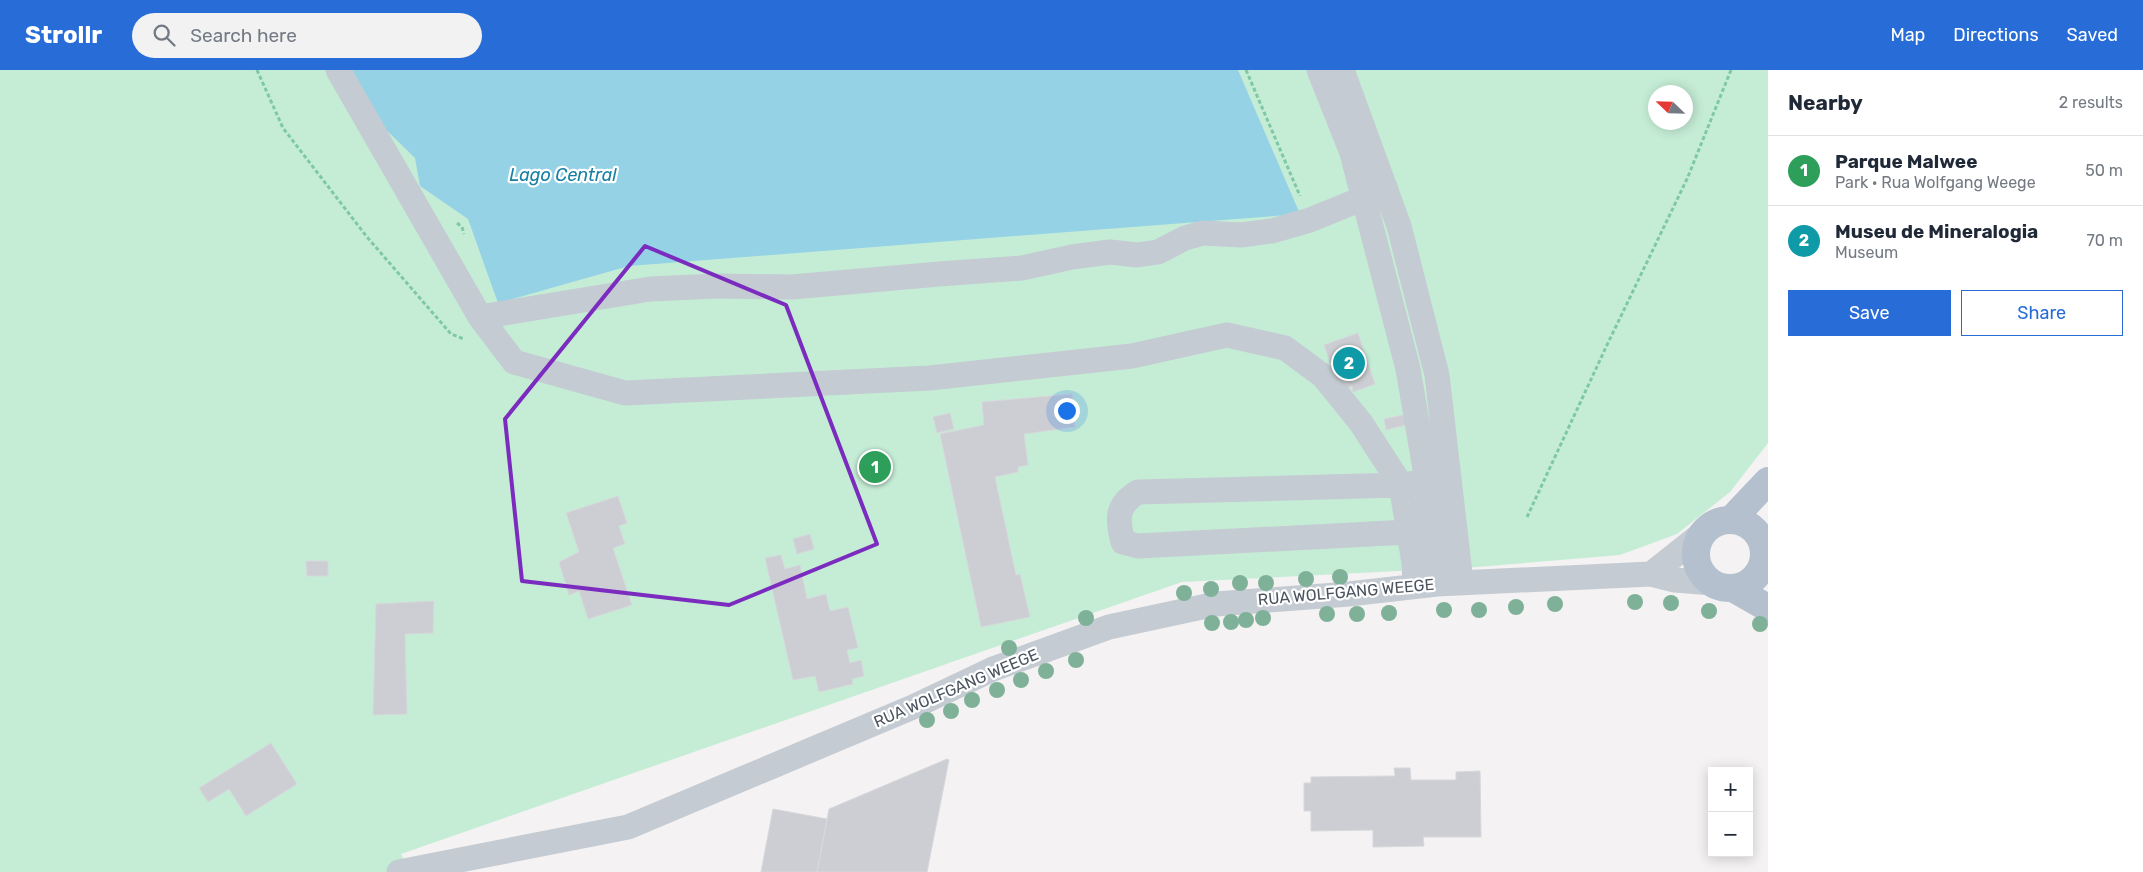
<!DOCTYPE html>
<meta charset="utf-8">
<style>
:root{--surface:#fff;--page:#f2f2f3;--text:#1f2937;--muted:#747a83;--line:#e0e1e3;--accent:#286dd7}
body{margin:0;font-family:Rubik,sans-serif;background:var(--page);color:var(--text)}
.controls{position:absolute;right:15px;bottom:15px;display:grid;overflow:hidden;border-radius:0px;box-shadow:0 2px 12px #0003}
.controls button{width:45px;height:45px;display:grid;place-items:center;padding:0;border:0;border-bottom:1px solid var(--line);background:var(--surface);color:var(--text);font:25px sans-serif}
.compass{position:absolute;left:1648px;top:15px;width:45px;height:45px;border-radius:50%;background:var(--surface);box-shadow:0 2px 12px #0003;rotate:293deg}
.you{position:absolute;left:1066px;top:340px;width:18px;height:18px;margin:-12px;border:4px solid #fff;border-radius:50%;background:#1a73e8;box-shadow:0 0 0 8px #1a73e833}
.badge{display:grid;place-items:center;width:32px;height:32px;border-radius:50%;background:var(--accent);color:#fff;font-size:16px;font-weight:700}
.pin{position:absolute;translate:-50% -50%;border:2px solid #fff;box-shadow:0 1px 5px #0006}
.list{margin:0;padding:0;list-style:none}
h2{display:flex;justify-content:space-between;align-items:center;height:65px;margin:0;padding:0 20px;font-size:21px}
h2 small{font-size:16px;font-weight:400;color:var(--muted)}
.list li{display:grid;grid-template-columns:32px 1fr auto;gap:15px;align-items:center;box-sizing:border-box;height:70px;padding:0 20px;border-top:1px solid var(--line)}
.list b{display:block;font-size:19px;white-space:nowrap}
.list p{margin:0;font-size:16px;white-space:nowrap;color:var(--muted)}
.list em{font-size:16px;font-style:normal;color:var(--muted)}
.actions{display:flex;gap:10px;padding:15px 20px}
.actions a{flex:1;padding:11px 0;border:1px solid var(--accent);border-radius:0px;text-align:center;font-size:18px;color:var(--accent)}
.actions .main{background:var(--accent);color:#fff}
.icon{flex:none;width:28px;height:28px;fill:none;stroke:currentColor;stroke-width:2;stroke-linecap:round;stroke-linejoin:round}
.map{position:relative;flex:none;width:1768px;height:802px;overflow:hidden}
header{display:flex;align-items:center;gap:30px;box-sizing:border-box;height:70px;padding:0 25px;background:var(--accent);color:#fff}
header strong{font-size:24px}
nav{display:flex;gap:28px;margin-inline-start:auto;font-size:18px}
.search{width:350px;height:45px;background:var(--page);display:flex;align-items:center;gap:12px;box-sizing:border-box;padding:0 18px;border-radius:28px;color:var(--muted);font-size:19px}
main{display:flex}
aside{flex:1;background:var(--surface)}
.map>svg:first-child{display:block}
.green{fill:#c5edd6;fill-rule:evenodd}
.water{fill:#95d2e6}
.building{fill:#ccced3;stroke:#d6d8dc}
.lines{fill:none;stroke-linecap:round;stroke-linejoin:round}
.path{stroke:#7fc8a7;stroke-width:3;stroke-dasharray:4 2.5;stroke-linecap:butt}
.minor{stroke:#c4cbd2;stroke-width:25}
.major{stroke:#b4c0ce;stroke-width:28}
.tree{fill:#7fb199}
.marked{fill:none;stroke:#7b2cbf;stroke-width:4;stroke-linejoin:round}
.labels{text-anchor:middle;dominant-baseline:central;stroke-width:4.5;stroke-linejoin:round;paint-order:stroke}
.street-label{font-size:16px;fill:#4b545e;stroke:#fff}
.water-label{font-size:18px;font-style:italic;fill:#1880a3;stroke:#fff}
</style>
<header>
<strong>Strollr</strong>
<div class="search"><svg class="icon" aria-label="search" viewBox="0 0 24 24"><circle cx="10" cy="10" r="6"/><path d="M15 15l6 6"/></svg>Search here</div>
<nav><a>Map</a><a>Directions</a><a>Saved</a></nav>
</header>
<main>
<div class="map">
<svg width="1768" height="802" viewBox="0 0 1768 802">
<rect width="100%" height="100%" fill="#f4f2f2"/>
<path class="green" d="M0 0H1768V373L1730 422 1677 464 1620 485 1478 497 1182 512 401 784 410 802H0ZM1656 22H1686V52H1656Z"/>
<path class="water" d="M351 0H1238L1300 144 629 196 498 233 468 149 420 116 415 88 377 51Z"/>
<path class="building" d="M1358 263 1375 314 1353 322 1352 316 1340 321 1324 275Z
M1072 324 1075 357 1024 364 1028 395 1018 397V402L995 407 1016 505 1020 504 1030 547 981 557 940 364 984 355 982 332Z
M950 343 954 359 937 363 933 347Z
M1403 345 1406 355 1386 360 1384 349Z
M618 426 627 453 619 456 625 474 613 478 632 535 588 549 579 521 569 525 559 492 579 482 566 443Z
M810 464 814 479 797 484 793 469Z
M781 485 785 499 800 495 807 529 826 524 830 541 848 537 858 578 847 580 850 593 861 590 864 606 852 609 853 614 819 622 815 606 793 610 765 488Z
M306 491H328V506H307Z
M434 531 433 563 405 564 407 644 373 645 376 534Z
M271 673 297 714 246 746 229 719 208 732 199 718Z
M947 689 949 690 927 802H817L829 739Z
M1394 698H1410L1411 710H1456V702L1480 701 1481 767H1423L1424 776 1373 777V760L1311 761V741H1304V713H1311V707L1395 706Z
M773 739 827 749 817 802H761Z"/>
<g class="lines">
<path class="path" d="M257 0 283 58 367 167 451 264 464 269
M1246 0 1300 126
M457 153 462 157 464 164
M1527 447 1607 275 1687 109 1731 0"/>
<path class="minor" d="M338 0 480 247 650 219 717 216 792 217 939 204 1022 198 1072 187 1110 182 1137 185 1158 182 1185 168 1203 163 1241 165 1272 161 1310 150 1386 119
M1319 0 1352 83 1408 299 1427 411 1437 514
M1342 0 1399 156 1437 305 1461 512
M480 247 514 292 625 323 930 308 1132 286 1227 265 1285 278 1323 306 1361 353 1401 415
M1401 415 1138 422C1116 435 1117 449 1123 472L1138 476 1409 462
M1651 504 1709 458
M1415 516 1414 493 1401 415 1416 413
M399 802 628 757 913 637 993 599 1109 557 1216 534 1349 524 1437 514 1651 504 1675 510 1713 513"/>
<path class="major" d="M1731 450 1768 411
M1696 484a34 34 0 1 1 68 0a34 34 0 1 1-68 0Z
M1733 518 1768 538"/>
</g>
<g class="tree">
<circle cx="1340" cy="507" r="8"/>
<circle cx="1306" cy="509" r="8"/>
<circle cx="1240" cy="513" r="8"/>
<circle cx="1266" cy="513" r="8"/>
<circle cx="1211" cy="519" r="8"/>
<circle cx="1184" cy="523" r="8"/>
<circle cx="1635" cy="532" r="8"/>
<circle cx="1671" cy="533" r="8"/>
<circle cx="1555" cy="534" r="8"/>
<circle cx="1516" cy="537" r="8"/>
<circle cx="1444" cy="540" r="8"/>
<circle cx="1479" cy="540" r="8"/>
<circle cx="1709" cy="541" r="8"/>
<circle cx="1389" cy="543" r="8"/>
<circle cx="1327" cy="544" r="8"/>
<circle cx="1357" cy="544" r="8"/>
<circle cx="1086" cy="548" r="8"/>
<circle cx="1263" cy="548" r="8"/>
<circle cx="1246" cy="550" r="8"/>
<circle cx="1231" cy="552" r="8"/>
<circle cx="1212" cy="553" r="8"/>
<circle cx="1760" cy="554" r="8"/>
<circle cx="1009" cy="578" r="8"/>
<circle cx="1076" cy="590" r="8"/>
<circle cx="1046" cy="601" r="8"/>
<circle cx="1021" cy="610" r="8"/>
<circle cx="997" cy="620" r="8"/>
<circle cx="972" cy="630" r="8"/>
<circle cx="951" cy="641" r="8"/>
<circle cx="927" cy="650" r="8"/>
</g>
<path class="marked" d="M645 176 786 235 877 474 729 535 522 511 505 349Z"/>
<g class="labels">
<g class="street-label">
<text transform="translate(1346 522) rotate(-5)">RUA WOLFGANG WEEGE</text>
<text transform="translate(956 618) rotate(-23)">RUA WOLFGANG WEEGE</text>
</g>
<g class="water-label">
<text x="563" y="105">Lago Central</text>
</g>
</g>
</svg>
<div class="controls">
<button>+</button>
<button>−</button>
</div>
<svg class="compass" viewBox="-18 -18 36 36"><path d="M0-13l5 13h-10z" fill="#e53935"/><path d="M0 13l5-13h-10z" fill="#747a83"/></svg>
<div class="you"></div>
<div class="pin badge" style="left:875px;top:397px;background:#2e9e5b">1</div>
<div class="pin badge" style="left:1349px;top:293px;background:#0f9aa8">2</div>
</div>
<aside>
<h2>Nearby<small>2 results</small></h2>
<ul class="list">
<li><span class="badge" style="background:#2e9e5b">1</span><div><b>Parque Malwee</b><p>Park · Rua Wolfgang Weege</p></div><em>50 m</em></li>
<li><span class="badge" style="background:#0f9aa8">2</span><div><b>Museu de Mineralogia</b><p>Museum</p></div><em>70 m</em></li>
</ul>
<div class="actions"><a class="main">Save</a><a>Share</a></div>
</aside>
</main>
